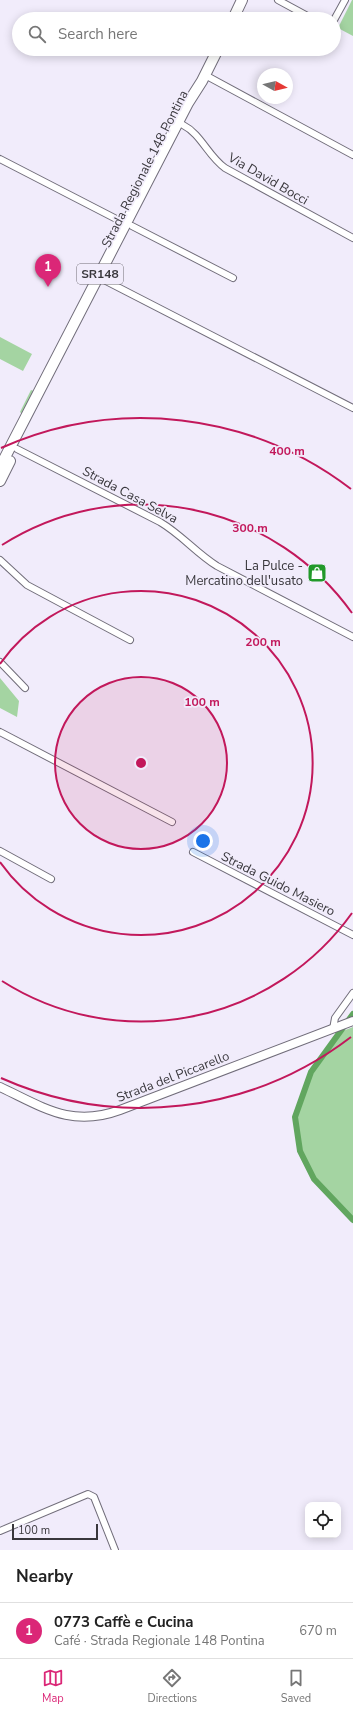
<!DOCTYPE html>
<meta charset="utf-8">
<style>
:root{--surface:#fff;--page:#f6f6f6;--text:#222;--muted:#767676;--line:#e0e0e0;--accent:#db2777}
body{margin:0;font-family:"Nunito Sans",sans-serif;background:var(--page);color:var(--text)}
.controls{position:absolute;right:12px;bottom:12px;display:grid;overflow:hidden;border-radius:8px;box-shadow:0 2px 10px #0003}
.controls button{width:36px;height:36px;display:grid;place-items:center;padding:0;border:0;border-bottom:1px solid var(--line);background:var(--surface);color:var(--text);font:20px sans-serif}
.compass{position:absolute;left:257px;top:68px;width:36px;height:36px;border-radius:50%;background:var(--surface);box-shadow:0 2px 10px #0003;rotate:98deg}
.scale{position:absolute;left:12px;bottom:10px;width:86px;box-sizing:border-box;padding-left:4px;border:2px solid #39373c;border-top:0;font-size:11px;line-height:14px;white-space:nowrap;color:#39373c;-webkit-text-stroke:3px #f1ecfb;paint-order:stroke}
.you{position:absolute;left:203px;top:841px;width:14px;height:14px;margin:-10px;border:3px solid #fff;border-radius:50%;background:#1a73e8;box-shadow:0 0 0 6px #1a73e833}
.badge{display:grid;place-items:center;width:26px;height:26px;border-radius:50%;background:var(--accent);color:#fff;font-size:13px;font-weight:700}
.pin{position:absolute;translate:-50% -33px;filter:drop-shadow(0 1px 2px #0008)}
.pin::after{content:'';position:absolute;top:21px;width:14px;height:12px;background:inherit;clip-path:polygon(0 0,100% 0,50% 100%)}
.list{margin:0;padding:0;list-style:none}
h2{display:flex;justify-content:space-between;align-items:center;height:52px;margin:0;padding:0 16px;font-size:17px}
h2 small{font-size:13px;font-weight:400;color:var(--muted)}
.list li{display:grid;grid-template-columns:26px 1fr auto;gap:12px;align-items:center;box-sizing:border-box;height:56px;padding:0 16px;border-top:1px solid var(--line)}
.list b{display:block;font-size:15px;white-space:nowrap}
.list p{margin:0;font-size:13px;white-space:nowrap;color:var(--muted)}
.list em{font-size:13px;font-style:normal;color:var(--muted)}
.icon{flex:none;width:22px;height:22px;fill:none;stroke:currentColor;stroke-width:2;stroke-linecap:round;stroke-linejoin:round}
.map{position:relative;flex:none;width:353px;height:1550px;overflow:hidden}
.search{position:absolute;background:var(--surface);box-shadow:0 2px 10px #0003;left:12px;right:12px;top:12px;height:44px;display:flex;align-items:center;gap:10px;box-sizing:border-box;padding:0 14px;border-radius:22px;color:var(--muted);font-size:15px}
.sheet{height:108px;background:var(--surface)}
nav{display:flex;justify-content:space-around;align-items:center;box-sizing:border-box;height:56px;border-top:1px solid var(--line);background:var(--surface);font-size:11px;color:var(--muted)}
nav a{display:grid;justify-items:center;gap:2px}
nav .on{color:var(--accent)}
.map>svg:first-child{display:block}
.green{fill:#a4d4a2}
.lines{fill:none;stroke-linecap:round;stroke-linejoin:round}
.canal{stroke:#61a65f;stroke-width:6}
.minor-casing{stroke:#716d7a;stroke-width:8}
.tertiary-casing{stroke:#716d7a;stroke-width:10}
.primary-casing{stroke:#716d7a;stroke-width:12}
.minor{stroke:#fff;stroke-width:6}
.tertiary{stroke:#fff;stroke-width:8}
.primary{stroke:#fff;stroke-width:10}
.ring{fill:none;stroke:#c2185b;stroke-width:2}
.labels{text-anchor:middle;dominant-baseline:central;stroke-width:3.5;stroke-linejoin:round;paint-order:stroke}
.shield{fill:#f1ecfb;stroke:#706d75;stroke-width:1}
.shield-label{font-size:12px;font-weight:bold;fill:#39373c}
.street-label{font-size:13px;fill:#39373c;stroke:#f1ecfb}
.poi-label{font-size:13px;fill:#39373c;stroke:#f1ecfb;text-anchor:end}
.centre{fill:#c2185b;stroke:#f1ecfb;stroke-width:2}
.ring-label{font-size:12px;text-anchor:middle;font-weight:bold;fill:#c2185b;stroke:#f1ecfb;stroke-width:3.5;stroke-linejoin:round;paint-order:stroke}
</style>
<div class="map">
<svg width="353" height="1550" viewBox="0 0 353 1550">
<rect width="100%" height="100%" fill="#f1ecfb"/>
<path class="green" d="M352 0H353V36L338 28Z
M0 337 32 354 23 371 0 359Z
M31 390 34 391 22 414 20 412Z
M0 678 19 701 17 717 0 708Z
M353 1027V1220L314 1179 300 1151 295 1117 311 1072 338 1033Z"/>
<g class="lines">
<path class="canal" d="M353 1014 311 1072 295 1117 300 1151 314 1179 353 1220"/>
<defs>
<path id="minor" d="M278 0 313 19
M334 20 345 0
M205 75 353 155
M183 125C201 134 208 156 225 168L353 238
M0 159 126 224
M132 226 233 278
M104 280 353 408
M17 449 160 522C182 535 196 553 217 566L353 637
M0 560 27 585 130 640
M0 662 25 688
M0 732 172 822
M0 851 51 879
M193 852 353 935
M333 1029 335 1018 353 993
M0 1531 88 1494 94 1497 115 1550"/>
<path id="tertiary" d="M0 1087C43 1107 71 1128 120 1110L353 1021"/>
<path id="primary" d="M233 19 242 0
M0 467 188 103 202 81 218 49
M0 481 10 461"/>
</defs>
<use href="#minor" class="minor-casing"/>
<use href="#tertiary" class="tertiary-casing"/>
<use href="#primary" class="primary-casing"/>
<use href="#minor" class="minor"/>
<use href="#tertiary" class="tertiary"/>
<use href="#primary" class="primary"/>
</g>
<circle cx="141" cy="763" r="86" fill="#c2185b" fill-opacity=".12"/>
<g class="ring">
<circle cx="141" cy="763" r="86"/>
<path d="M0 664A172 172 0 1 1 0 862"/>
<path d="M352 913A259 259 0 0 1 2 981M2 545A259 259 0 0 1 352 613"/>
<path d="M351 1037A345 345 0 0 1 1 1078M1 448A345 345 0 0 1 351 489"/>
</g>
<defs>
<symbol id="shop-square" viewBox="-11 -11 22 22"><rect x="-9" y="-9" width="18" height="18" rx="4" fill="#22992a" stroke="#f1ecfb"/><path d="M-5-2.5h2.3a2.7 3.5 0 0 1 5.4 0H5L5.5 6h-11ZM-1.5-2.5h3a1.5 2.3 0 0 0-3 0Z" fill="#fff"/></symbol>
</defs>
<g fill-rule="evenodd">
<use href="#shop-square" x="306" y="562" width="22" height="22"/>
</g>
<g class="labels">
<rect class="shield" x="77" y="264" width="46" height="20" rx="3"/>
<g class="shield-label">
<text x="100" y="274">SR148</text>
</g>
<g class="street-label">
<text transform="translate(145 169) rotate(-63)">Strada Regionale 148 Pontina</text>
<text transform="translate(268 179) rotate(30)">Via David Bocci</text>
<text transform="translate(130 495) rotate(28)">Strada Casa Selva</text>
<text transform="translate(278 884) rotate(27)">Strada Guido Masiero</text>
<text transform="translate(173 1077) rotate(-21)">Strada del Piccarello</text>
</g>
<g class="poi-label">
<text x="303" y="566">La Pulce -<tspan x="303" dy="15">Mercatino dell'usato</tspan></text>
</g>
</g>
<circle cx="141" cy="763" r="6" class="centre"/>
<g class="ring-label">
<text x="287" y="455">400 m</text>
<text x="250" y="532">300 m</text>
<text x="263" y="646">200 m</text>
<text x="202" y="706">100 m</text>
</g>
</svg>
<div class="controls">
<button><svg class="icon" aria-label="locate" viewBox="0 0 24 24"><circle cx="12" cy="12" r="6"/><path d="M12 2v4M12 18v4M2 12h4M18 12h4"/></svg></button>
</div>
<svg class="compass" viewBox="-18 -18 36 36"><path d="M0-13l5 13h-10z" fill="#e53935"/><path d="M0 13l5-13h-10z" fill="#767676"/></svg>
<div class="scale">100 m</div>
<div class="you"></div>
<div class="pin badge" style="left:48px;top:287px">1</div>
<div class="search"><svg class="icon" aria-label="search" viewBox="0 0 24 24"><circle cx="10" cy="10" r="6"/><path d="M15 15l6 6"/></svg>Search here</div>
</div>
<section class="sheet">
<h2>Nearby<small></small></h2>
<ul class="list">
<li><span class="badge">1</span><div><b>0773 Caffè e Cucina</b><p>Café · Strada Regionale 148 Pontina</p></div><em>670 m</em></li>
</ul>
</section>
<nav>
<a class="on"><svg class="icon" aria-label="map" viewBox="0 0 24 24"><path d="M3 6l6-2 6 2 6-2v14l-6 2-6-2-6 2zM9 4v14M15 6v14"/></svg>Map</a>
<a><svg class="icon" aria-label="directions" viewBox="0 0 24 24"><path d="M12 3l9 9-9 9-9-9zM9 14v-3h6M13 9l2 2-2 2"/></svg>Directions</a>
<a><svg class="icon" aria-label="saved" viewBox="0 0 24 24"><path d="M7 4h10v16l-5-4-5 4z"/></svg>Saved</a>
</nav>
